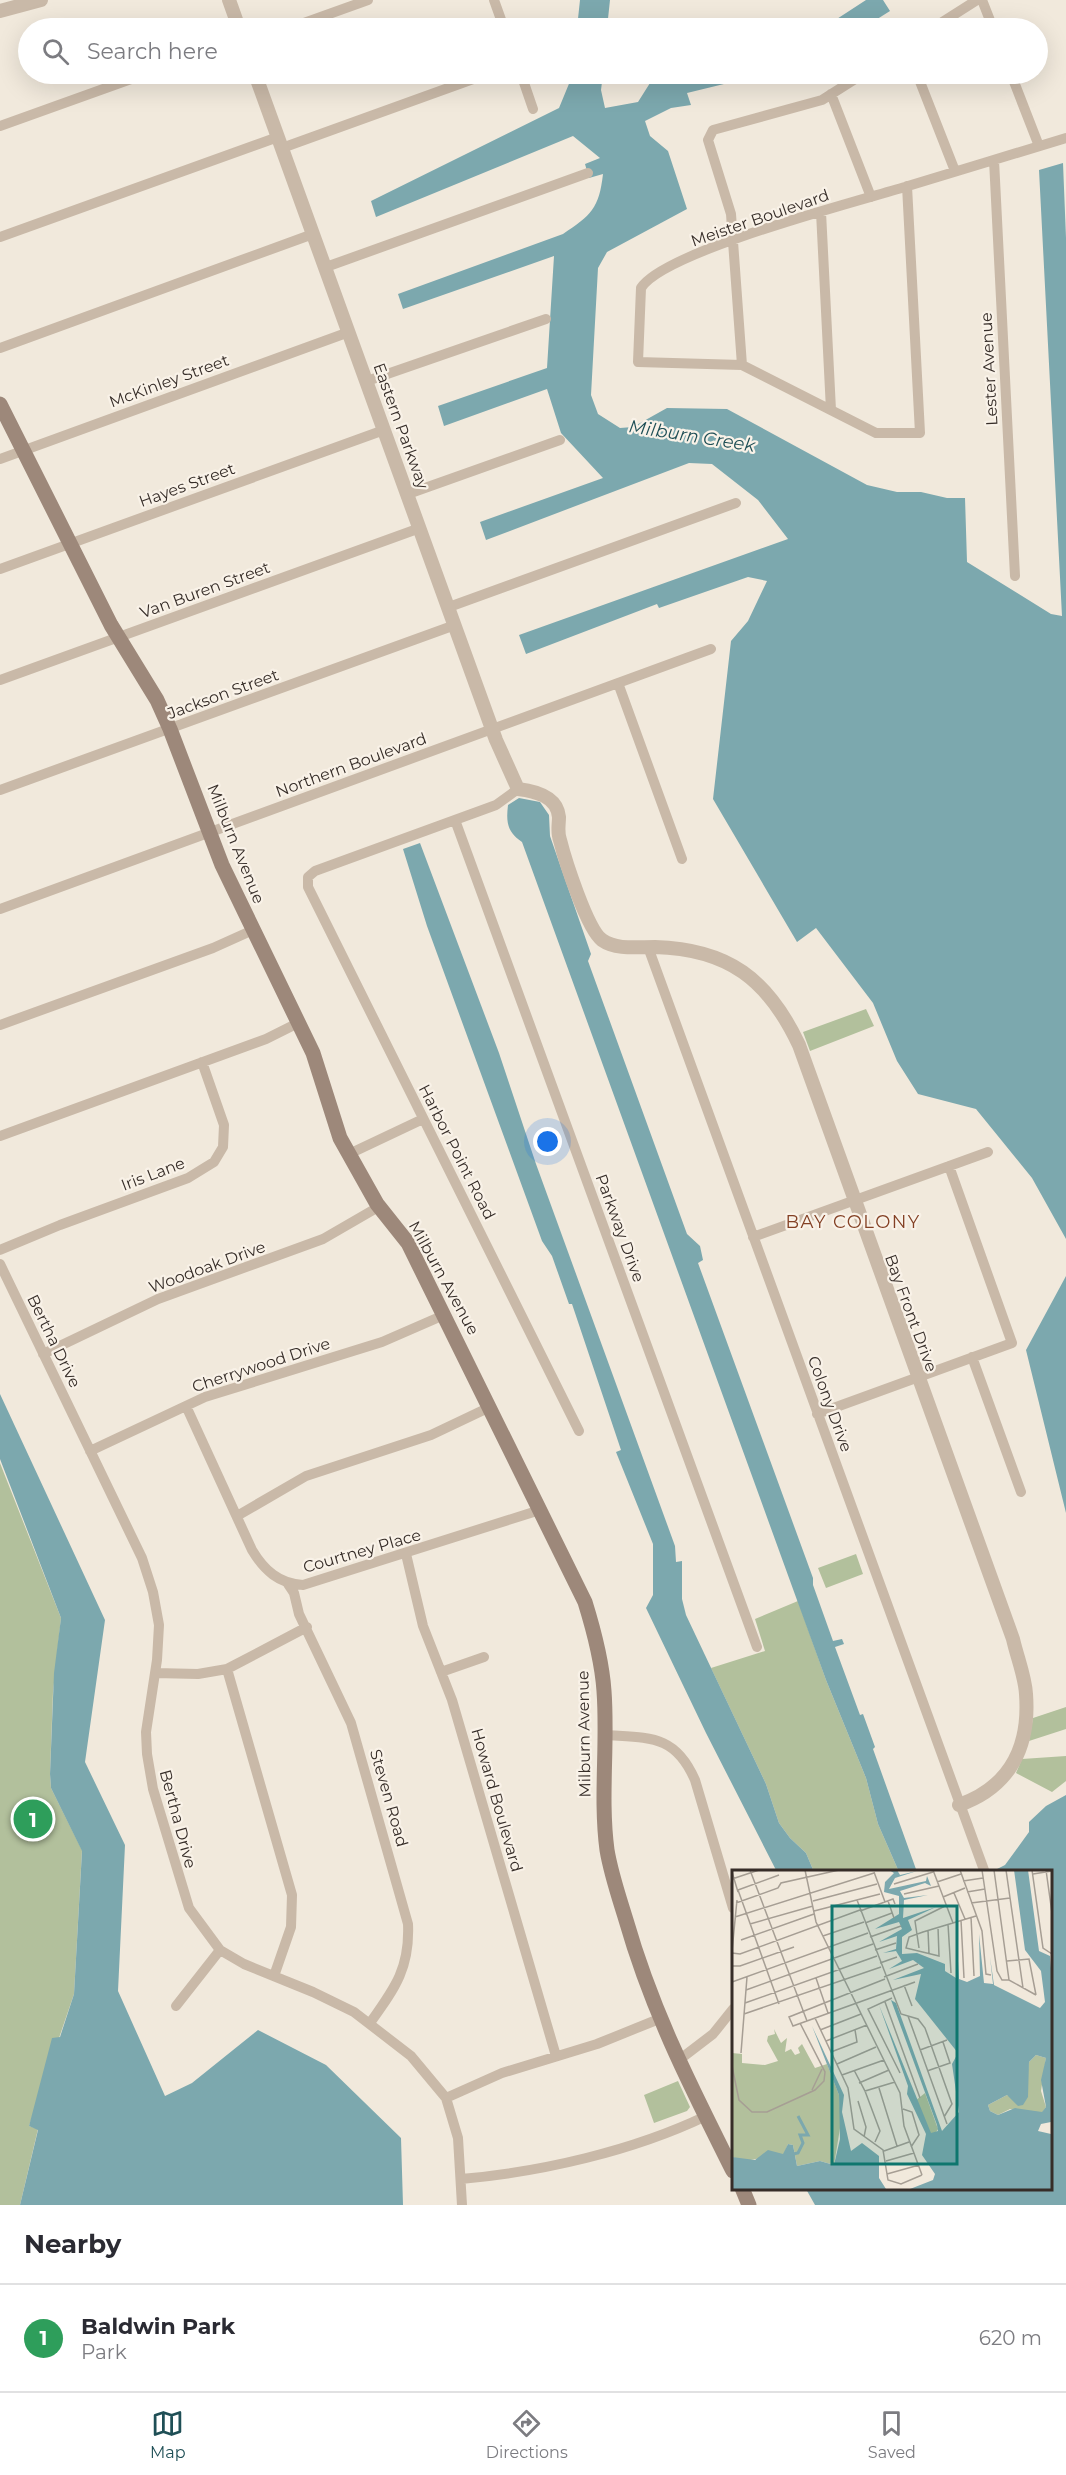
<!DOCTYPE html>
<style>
:root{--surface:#fff;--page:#f2f2f3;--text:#2b2b33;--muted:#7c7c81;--line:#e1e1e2;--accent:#1f4f56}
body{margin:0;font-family:Montserrat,sans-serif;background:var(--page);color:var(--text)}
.you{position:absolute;left:548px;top:1142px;width:21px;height:21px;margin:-15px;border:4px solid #fff;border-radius:50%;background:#1a73e8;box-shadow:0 0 0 9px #1a73e833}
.badge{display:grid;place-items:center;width:39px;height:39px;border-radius:50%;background:var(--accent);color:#fff;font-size:20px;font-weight:700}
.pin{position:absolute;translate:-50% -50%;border:3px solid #fff;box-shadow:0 2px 6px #0006}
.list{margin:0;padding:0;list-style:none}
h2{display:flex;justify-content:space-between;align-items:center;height:78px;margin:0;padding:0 24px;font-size:26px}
h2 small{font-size:20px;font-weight:400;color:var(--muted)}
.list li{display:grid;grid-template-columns:39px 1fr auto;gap:18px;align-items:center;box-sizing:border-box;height:108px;padding:0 24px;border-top:2px solid var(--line)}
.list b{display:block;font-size:22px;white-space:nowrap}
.list p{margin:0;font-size:20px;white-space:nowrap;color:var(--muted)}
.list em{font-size:20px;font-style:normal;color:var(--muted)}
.icon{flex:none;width:33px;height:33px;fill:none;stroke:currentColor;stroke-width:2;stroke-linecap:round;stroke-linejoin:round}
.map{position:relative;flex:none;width:1066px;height:2205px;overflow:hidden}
.search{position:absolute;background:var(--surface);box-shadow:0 6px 24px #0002;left:18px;right:18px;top:18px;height:66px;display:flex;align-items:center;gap:15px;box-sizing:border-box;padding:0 21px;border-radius:33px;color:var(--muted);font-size:22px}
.sheet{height:186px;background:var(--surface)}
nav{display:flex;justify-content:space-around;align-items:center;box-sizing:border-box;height:84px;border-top:2px solid var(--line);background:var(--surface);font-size:16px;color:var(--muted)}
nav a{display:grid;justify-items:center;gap:3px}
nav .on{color:var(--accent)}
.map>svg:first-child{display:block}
.green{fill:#b2c09c}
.water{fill:#7ca8ae}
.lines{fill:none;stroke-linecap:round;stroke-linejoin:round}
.minor{stroke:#c9b9a8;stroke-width:10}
.tertiary{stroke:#c9b9a8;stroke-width:14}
.secondary{stroke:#9d887a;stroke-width:15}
.labels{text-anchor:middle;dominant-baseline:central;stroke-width:4.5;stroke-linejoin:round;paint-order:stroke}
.street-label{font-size:16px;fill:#362d28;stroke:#f9f2e8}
.water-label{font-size:18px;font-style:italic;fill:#1f4f56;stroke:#f9f2e8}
.neighbourhood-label{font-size:18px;letter-spacing:1.5px;fill:#834024;stroke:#f9f2e8}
.inset-river{fill:none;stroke:#7ca8ae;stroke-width:3}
.inset-road{fill:none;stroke:#a69e94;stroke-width:1.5}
.view{fill:#0f766e;fill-opacity:0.15;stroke:#0f766e;stroke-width:3}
.inset-edge{fill:none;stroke:#362d28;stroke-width:3}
</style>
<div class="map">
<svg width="1066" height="2205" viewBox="0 0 1066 2205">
<rect width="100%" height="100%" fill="#f1e9dc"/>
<path class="green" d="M866 1009 874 1026 810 1051 803 1032Z
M0 1463 61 1618 53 1692 50 1774 51 1788 82 1850 74 1994 29 2126 38 2129 20 2205H0Z
M856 1554 863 1574 826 1588 818 1568Z
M798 1601 826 1680 866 1778 878 1824 899 1872H814L806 1853 790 1838 779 1823 766 1784 711 1668 765 1651 755 1619Z
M1066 1707V1729L1029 1741 1033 1718Z
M1066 1756V1781L1052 1792 1016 1773 1022 1759Z
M678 2081 690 2107 687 2111 654 2123 644 2095Z"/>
<path class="water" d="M580 0H610L607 28H577Z
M866 0H883L890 11 863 28H823Z
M573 74H603L601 90 605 108 638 102 650 83 680 74H765L687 93 691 105 671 108 645 121 650 136 668 151 687 209 607 252 598 268 591 395 598 414 620 428 633 427 667 408 727 409 867 485 897 492H921L947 498H965L967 562 1051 614 1062 616 1039 170 1063 163 1066 238V1239L1032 1178 976 1109 918 1094 897 1061 873 1003 816 928 797 942 713 799 731 641 748 621 767 581 748 577 659 608 657 604 526 654 519 635 788 539 758 500 712 464 689 463 486 540 480 522 603 478 561 433 547 389 444 426 438 406 547 368 554 256 403 309 398 294 563 234C591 215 599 209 603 174L589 178 585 164 600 158 573 136 376 217 371 201 559 108Z
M519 798 540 802 549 815 550 836 591 954 588 961 687 1234 700 1246 703 1260 698 1263 813 1578V1585L833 1641 842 1639 844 1644 835 1647 860 1715 863 1714 875 1747 873 1749 917 1872H899L878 1824 866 1778 826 1680 522 842C507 832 506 822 508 805Z
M420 843 499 1053 536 1164 675 1546 676 1562 682 1561V1599L686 1615 766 1784 779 1823 790 1838 806 1853 814 1872H777L706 1733 646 1608 653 1595V1544L616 1452 621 1450 572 1304H569L552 1256 542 1241 427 926 403 849Z
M1066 1276V1513L1026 1350Z
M0 1394 105 1620 85 1762 125 1845 118 1991 165 2096 192 2083 258 2030 326 2065 401 2138 403 2205H20L38 2130 29 2126 52 2038 60 2037 74 1994 82 1851 51 1788 50 1774 54 1673 61 1618 0 1459Z
M1066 1795V2205H815L806 2189 1050 2188V1872H991L1005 1865 1029 1832V1822L1046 1806Z"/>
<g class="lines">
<path class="minor" d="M494 0 504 28
M982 0 993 28
M290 28 368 0
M933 28 977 0
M521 74 533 109
M917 74 955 171
M1011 74 1039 146
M831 94 871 197
M0 126 145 74
M282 148 487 74
M994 160 1015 576
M907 186 920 433H876L742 365 638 362 641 288C664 251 859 201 908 186 961 170 1013 154 1066 138
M821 212 831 410
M0 237 278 137
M326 267 588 173
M0 348 313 234
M742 365 731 214 708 140 713 130 822 100 863 74
M367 381 546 319
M0 459 349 332
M408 494 560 440
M0 569 384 430
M449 607 736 503
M0 680 420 528
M618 683 682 859
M518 789 496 805 315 871 308 877V887L579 1431
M0 790 455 625
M455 820 757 1647
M0 909 711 649
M648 947 984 1870
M0 1025 213 948 253 930
M0 1136 266 1039 298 1023
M349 1154 423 1119
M753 1237 988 1152
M0 1250 60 1225 188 1178 214 1162 223 1147 224 1125 202 1062
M0 1264 142 1558 153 1592 159 1625 157 1660 146 1732 147 1754 153 1789 189 1908 220 1950 244 1964 313 1992 354 2012 411 2056 446 2098 458 2138 462 2205
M43 1354 158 1299 323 1239 380 1206
M972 1357 1021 1492
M186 1406 252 1550C264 1570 279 1584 303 1585L540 1510
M817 1414 1012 1343 949 1166
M90 1451 205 1397 382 1342 444 1315
M237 1516 306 1476 431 1435 490 1407
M406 1554 423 1626 452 1700 556 2056
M288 1584 294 1593 299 1614 351 1723 408 1924C410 1968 395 1988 370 2023
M227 1669 292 1895 291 1927 274 1976
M441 1672 484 1657
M155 1673 198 1674 227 1669 307 1627
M605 1735C649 1738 675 1734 695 1780L733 1908
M176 2006 220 1950
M679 2060 713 2034 733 2009
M446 2098 502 2073 597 2044 659 2019
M461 2179C541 2172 633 2151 706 2116"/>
<path class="tertiary" d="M229 0 239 28
M0 11 41 0
M255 74 496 740 518 789C535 791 557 796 559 817 559 825 557 832 560 840 565 860 587 929 602 940 616 950 637 947 655 947 728 949 768 979 799 1045L1013 1639C1017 1657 1025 1676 1026 1694 1030 1747 1010 1787 959 1805"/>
<path class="secondary" d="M0 404 111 625 157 700 170 729 222 865 313 1053 340 1138 377 1204 408 1243 585 1602C594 1631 602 1661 604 1691 608 1744 600 1797 607 1850 611 1874 619 1897 626 1920 652 2011 691 2087 733 2171
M742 2188 749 2205"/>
</g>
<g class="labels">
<g class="street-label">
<text transform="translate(760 218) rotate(-19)">Meister Boulevard</text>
<text transform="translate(989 369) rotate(-93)">Lester Avenue</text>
<text transform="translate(169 381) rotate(-20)">McKinley Street</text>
<text transform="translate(401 426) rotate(70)">Eastern Parkway</text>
<text transform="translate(187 485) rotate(-20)">Hayes Street</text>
<text transform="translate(205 590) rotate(-20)">Van Buren Street</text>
<text transform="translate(223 694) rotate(-20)">Jackson Street</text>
<text transform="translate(351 765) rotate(-20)">Northern Boulevard</text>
<text transform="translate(236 844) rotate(68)">Milburn Avenue</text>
<text transform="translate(457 1152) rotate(63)">Harbor Point Road</text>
<text transform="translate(153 1174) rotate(-21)">Iris Lane</text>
<text transform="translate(620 1228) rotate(70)">Parkway Drive</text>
<text transform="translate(207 1267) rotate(-20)">Woodoak Drive</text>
<text transform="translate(444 1278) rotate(61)">Milburn Avenue</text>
<text transform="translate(911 1313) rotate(70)">Bay Front Drive</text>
<text transform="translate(54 1341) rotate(64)">Bertha Drive</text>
<text transform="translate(261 1365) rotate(-18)">Cherrywood Drive</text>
<text transform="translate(830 1404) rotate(70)">Colony Drive</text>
<text transform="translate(362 1551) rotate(-16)">Courtney Place</text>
<text transform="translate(584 1734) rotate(-91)">Milburn Avenue</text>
<text transform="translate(389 1798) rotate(74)">Steven Road</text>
<text transform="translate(497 1800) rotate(74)">Howard Boulevard</text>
<text transform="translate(178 1819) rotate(75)">Bertha Drive</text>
</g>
<g class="water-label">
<text transform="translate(692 436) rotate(9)">Milburn Creek</text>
</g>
<g class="neighbourhood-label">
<text x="853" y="1222">BAY COLONY</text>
</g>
</g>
<g transform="translate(732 1870)">
<rect width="320" height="320" fill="#f1e9dc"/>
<path d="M42 159 49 173 55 168 53 182 59 179 63 185 68 183 66 178 70 174 83 198 95 194 107 225 109 252 102 295 88 291 65 296 61 275 56 274 52 284 13 291 0 287V183L10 184V193L33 195 46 191 35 171 36 166 43 164ZM304 185 314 188 309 221 314 237 310 243 278 239 266 245 258 241 256 235 275 225 291 234 297 192ZM193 223 206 259 203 264 198 263 183 231Z" fill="#b2c09c"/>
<path d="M157 0H165L168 5 185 1 163 8 157 19 194 11 195 6 199 16 193 13 168 21 172 28 196 25 172 30 171 48 204 37 176 50 180 60 170 67V84L185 83 213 94V101L224 108V55L227 109 235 112 248 106 247 64 252 113 261 114 258 87 262 115 308 138 313 132 309 101 293 80 282 0H296L307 81 318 86 319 98V252L309 254 306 261 319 264V319H178L201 310 203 304 190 285 194 264 175 224 176 216 147 135 199 263 206 261 205 255 159 130 164 133 210 261 227 242 220 194 226 183 183 129 189 104 161 110 192 98 181 90 157 99 170 91 164 81 151 83 164 79 165 66 147 72 170 59 167 52 143 59 167 44V26L152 22 153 12 162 3ZM304 185 314 188 309 210 314 237 310 242 283 238 266 245 258 241 256 235 275 225 286 236 291 235 296 227 297 192ZM80 156 112 225 110 242 119 281 130 273 147 286V308L154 319H0V287L23 290 36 280 51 284 56 274 61 275 65 296 88 291 102 295 108 269 107 225Z" fill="#7ca8ae" fill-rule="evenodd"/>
<path class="inset-river" d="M61 284 66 283 71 273 68 265H76L66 246"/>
<path class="inset-road" d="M18 0 75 151M73 0 84 52 168 223 172 256 190 305M201 0 221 53M228 0 250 61 254 104 259 105M250 0 265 101 270 110H277L304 125M262 0 277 110M274 0 291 118M300 0 311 78 320 84M314 0 320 43M0 2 6 22M142 2 153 32M301 4 320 1M0 9 27 0M231 11 251 8M205 12 229 4M162 14 201 2M235 22 253 19M222 23 233 49M172 24 207 16M211 27 233 18M125 30 169 144 186 149 193 158 220 234 212 247M81 31 145 14M156 31 162 48M4 33 46 18 49 13 107 0M239 33 278 28M82 41 148 24M128 41 161 29 163 34M3 47 142 3M239 47 242 106M229 50 232 108M133 53 160 43M18 54 81 36M216 54 219 103M206 57 207 86 174 78 177 67 191 62 244 46M196 60 197 84M91 66 132 52M138 67 169 56M9 70 82 44M187 78 183 51 215 35M143 80 164 73M0 81 5 30M0 83 8 84 128 40M275 91 297 89 304 125M148 93 165 87M0 96H8L62 77M152 107 186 94M84 108 96 143M153 109 57 147 61 156 183 112M0 112 136 63M172 115 180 136M14 120 141 74M160 128 136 139 168 203M153 132 188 228M13 133 145 86M47 134 6 20 47 5M12 144 149 97M176 146 215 254M83 148 116 218 122 259 151 280 156 310 169 314 190 305M88 160 129 144M94 171 135 155M188 180 215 170M99 182 125 172 123 160M9 183 15 107M105 194 144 177M0 196 7 230 20 242H35L83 220 92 211 93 202 68 153M122 200 133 221 163 212M195 201 218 193 211 172M110 205 152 190M127 213 157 200M147 218 165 276M80 220 90 199M133 221 148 261 143 272M126 231 134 257 132 267M171 239 180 242 187 265 179 277M152 281 177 272M154 291 182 283M155 304 187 295"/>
<path class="view" d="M100 36H225V294H100Z"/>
<rect width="320" height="320" class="inset-edge"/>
</g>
</svg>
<div class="you"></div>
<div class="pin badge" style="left:33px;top:1819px;background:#2e9e5b">1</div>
<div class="search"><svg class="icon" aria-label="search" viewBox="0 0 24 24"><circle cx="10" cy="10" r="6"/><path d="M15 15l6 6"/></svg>Search here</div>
</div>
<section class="sheet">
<h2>Nearby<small></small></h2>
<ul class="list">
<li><span class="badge" style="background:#2e9e5b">1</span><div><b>Baldwin Park</b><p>Park</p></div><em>620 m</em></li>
</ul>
</section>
<nav>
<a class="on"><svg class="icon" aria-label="map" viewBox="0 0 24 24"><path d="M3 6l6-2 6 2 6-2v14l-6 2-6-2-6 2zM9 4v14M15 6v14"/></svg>Map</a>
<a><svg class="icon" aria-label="directions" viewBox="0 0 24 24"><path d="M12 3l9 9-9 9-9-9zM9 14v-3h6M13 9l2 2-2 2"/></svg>Directions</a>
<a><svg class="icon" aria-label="saved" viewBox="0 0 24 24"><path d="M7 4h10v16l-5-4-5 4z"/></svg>Saved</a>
</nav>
